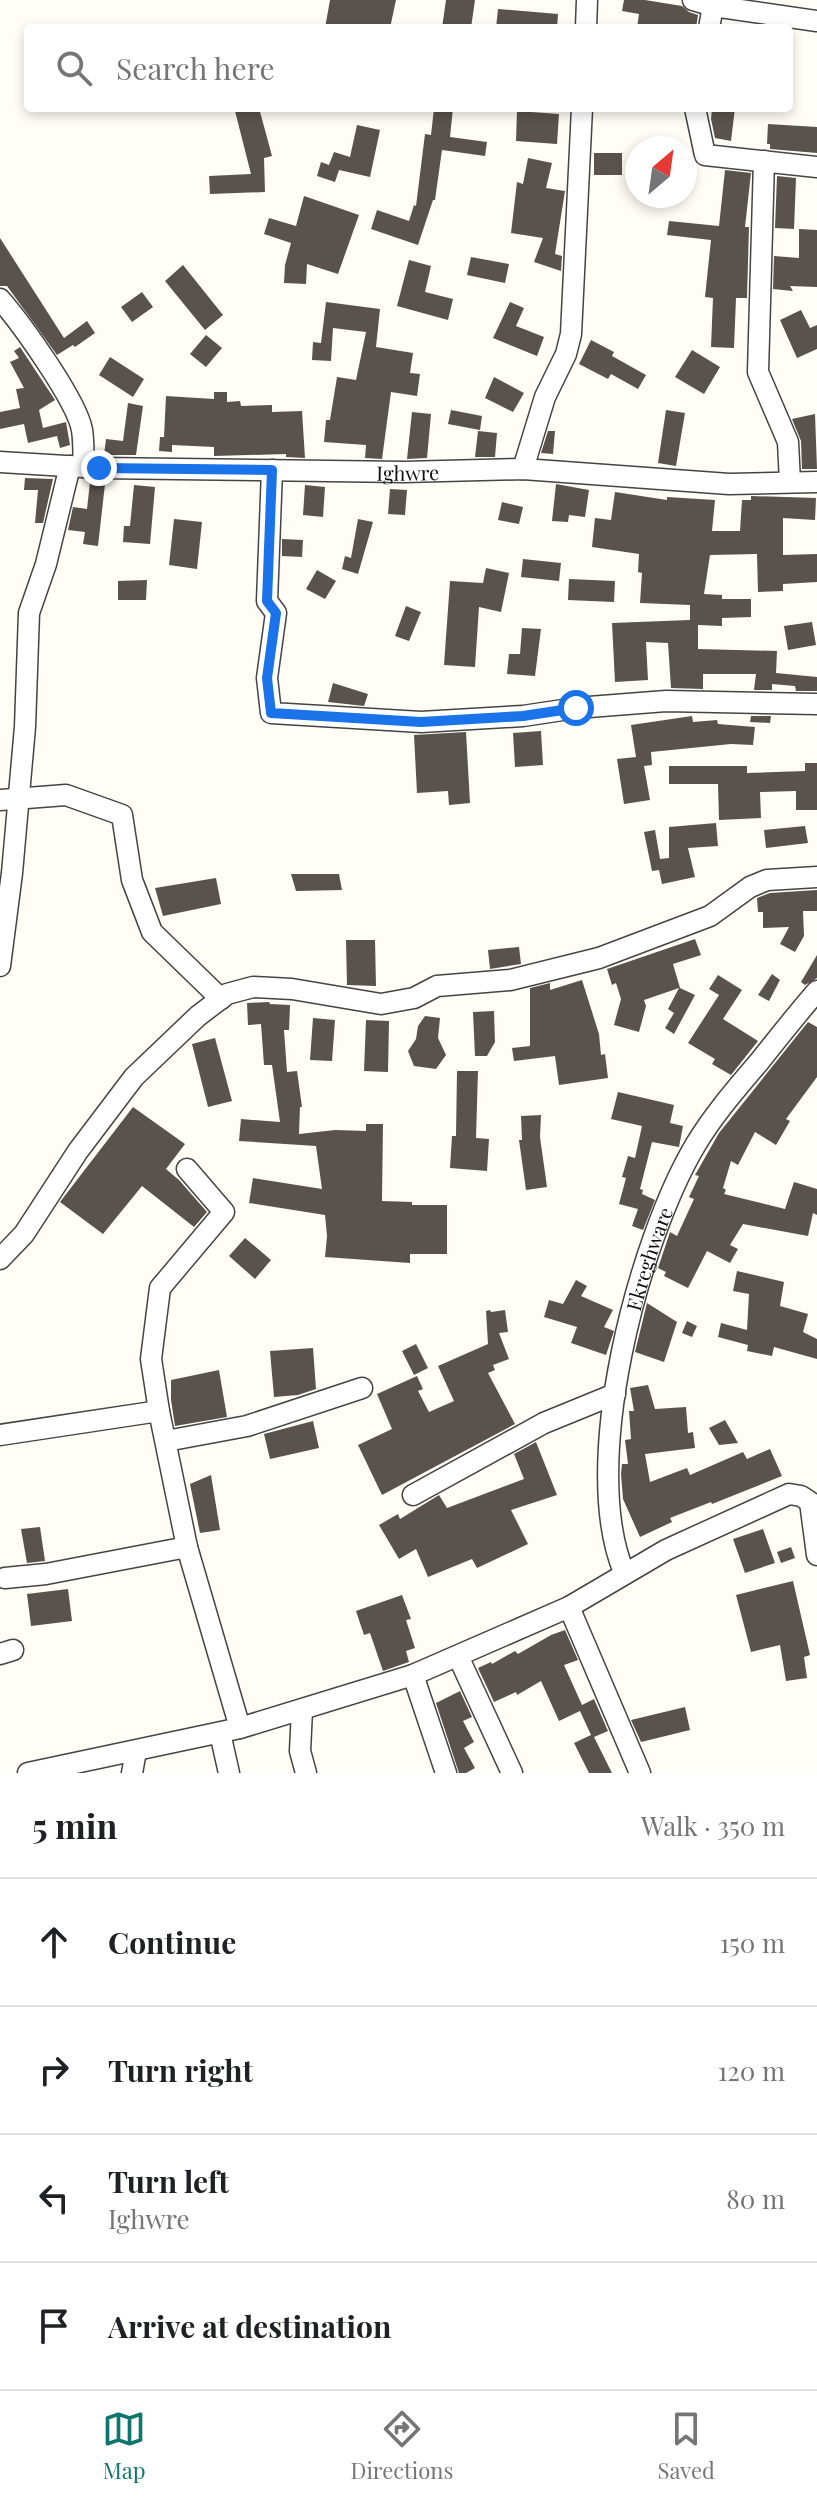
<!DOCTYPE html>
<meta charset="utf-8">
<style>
:root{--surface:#fff;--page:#f6f6f6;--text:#202124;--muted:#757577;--line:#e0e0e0;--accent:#0f766e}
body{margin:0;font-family:"Playfair Display",serif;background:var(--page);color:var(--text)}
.compass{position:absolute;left:625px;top:136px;width:72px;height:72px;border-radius:50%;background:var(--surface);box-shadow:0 4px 12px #0003;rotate:29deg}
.stop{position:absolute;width:24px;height:24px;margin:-18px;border:6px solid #1a73e8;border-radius:50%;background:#fff}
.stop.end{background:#1a73e8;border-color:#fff;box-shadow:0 2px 8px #0008}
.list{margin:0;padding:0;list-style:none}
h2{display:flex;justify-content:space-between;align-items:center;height:104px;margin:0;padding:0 32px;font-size:34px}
h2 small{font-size:26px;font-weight:400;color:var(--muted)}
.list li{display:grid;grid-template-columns:52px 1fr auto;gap:24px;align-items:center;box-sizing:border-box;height:128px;padding:0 32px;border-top:2px solid var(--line)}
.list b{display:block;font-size:30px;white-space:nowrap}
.list p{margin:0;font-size:26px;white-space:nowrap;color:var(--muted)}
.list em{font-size:26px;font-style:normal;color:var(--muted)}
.icon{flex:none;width:44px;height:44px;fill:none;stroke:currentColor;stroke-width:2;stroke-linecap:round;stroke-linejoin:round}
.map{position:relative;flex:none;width:817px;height:1773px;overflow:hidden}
.search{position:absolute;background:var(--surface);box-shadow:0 4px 12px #0003;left:24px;right:24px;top:24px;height:88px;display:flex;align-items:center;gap:20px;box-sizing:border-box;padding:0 28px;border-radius:8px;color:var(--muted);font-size:30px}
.sheet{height:616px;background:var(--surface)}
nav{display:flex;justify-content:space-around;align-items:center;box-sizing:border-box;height:112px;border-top:2px solid var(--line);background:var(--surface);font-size:22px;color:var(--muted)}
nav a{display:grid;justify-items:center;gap:4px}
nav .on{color:var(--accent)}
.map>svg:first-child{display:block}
.building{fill:#5a524d}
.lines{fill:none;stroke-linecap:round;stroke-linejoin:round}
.minor-casing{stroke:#444;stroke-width:23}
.minor{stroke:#fff;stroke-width:20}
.route{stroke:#1a73e8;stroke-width:10}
.labels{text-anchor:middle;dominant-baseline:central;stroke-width:8;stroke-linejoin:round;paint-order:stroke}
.street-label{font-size:20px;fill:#111;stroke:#fff}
</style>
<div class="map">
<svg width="817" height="1773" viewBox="0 0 817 1773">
<rect width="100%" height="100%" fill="#fffdf5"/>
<path class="building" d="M330 0H396L390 28H325Z
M446 0H475L471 28H442Z
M624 0H645L682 6 689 12 698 15 696 28H637L639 14 622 11Z
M498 9 558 14 557 28H496Z
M245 108H259L272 156 264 158 265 192 210 194 209 176 251 174 235 111Z
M434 108H453L450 137 487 142 485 156 442 150 435 200H433L418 245 371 229 377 210 409 221 414 205 416 206 425 134 431 135Z
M712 108H735L731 141 715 138 711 119Z
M517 111 559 114 557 144 516 141Z
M768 124 817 127V153L770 149V144H767Z
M357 125 380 130 370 177 339 170 335 182 317 176 321 162 329 165 334 152 350 157Z
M594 153H622V175H594Z
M528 158 552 163 546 188 565 191 555 254 562 256 561 271 534 262 543 238 511 233 517 182 523 184Z
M725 170 751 173 745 227H749L747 298H736L734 348 711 347 713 298 705 297 711 240 667 235 669 221 719 226Z
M777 176 796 178 794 229 775 228Z
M304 196 359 215 338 274 307 264 306 284 284 283 285 265 291 243 264 234 269 218 296 226Z
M799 229 817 230V287L790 286 793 291 773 289 774 256 799 258Z
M0 238 64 338 87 321 95 333 75 347 73 345 57 355 7 286H0Z
M471 257 509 264 505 283 467 275Z
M409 260 431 266 425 292 453 299 448 320 397 306Z
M183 265 223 315 205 330 165 281Z
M142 292 153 307 132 322 121 307Z
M326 302 380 309 376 347 413 353 410 373 420 374 417 396 391 392 382 459 365 458 366 445 324 442 326 420H330L337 377 356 380 366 332 333 328 331 361 312 360 313 342 321 343Z
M510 302 524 308 516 326 544 337 537 356 493 338Z
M801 310 810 328 817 325V349L797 358 780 320Z
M206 335 222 348 206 367 190 354Z
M591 340 614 352 612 356 646 375 638 389 611 374 608 379 579 364Z
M20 347 55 400 39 410 43 428 66 422 70 445 60 448 57 436 28 443 24 424 0 429V412L20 408 16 389 24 388 10 362 19 358 14 351Z
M692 350 720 367 704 394 675 377Z
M110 357 144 379 133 397 99 375Z
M494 377 524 393 513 412 485 398Z
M214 392H227V402L240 401 241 406 272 405V412L302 411 305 458 286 457V454L214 456V447L172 445V452L159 451 160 437H164L166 396 214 399Z
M128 403 143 406 136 455H104L106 439 123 441Z
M451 410 482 416 480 430 448 424Z
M666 410 685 413 676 466 658 463Z
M412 412 431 414 427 458 407 459Z
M815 414 817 469H802L801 441 792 419Z
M478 431 497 433 495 457H475Z
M548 431H555L553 454 541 453Z
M25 478 53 479 43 523H35L38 490H24Z
M90 482 105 484 98 546 83 544 85 532 68 530 73 507 87 509Z
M556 484 589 490 585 517 569 515 568 522 552 521Z
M134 485 155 487 150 544 123 542 124 526H130Z
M305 485 325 487 323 517 303 515Z
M390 489 407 490 405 515 388 514Z
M615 492 667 500V497L715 500 712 531H740L742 500H751V496L816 498 815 520 783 518V555L817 554V582L783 584V591L758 592 757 554 710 555 704 594 722 595V599H751V617L722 618V626L698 625V649L777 651 776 673 817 677V691H796L795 686 772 684V690H754L756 674H703V689L671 688 668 643 646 642 648 680 615 682 612 623 690 620V605L640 603 642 573 638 572 639 554 592 547 595 518 611 520Z
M502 502 523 507 519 524 498 520Z
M174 519 202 522 197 569 169 565Z
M358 519 373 522 358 574 342 569 345 556 351 558Z
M282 539 303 540 302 557 282 556Z
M523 559 561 563 559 581 521 577Z
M486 568 509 573 501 612 479 607 475 667 444 665 450 581 483 583Z
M317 570 336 581 325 599 306 589Z
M569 579 615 581 614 602 568 600Z
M147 580 146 600H118V581Z
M406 606 421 612 409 641 395 636Z
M812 622 816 645 788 650 784 626Z
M522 628 541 629 535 676 507 674 509 654H520Z
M333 683 368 694 364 706 328 702Z
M692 716 693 722 717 720 718 724 755 727 753 745 731 744 651 752 652 765 644 766 650 800 624 804 617 759 636 757 631 725Z
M751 716H771L770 723 750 722Z
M541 731 543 765 515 767 513 733Z
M466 732 470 803 449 805 448 791 417 793 414 735Z
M805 763H817V810H796V791L760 792 761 818 719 820 718 784H669V766H747V773L805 771Z
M716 823 718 846 688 848 695 877 662 884 659 870 652 871 644 832 655 830 660 859 669 858V827Z
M805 826 808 843 766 848 764 830Z
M291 874H339L342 890 296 891Z
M216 878 221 904 163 916 155 888Z
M817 890V911H803L804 936 795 952 780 944 789 927 763 928V912H758L757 898 770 893Z
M695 939 701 955 673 964 680 988 695 995 674 1034 665 1028 674 1013 668 1009 679 988 644 1000 646 1006 639 1032 614 1025 621 999 616 983 612 985 607 969Z
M346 940H375L376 986 347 985Z
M519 947 521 964 490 969 488 950Z
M817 955V978L805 985 801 982Z
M772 974 780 980 769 1001 758 995Z
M718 975 742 990 723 1019 758 1041 731 1075 712 1064 715 1059 688 1043 719 995 709 989Z
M582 980 599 1034 601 1055 605 1054 608 1078 559 1085 555 1056 514 1061 512 1048 530 1046V988L550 983V990Z
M269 1002 270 1004 290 1005 289 1030H284L287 1072 297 1071 302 1107H300L299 1134 335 1130 366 1131V1124H383L382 1201 412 1202V1205H447V1254H410V1263L325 1257 327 1236 325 1215 249 1203 253 1178 322 1189 316 1146 239 1141 241 1119 280 1122 272 1065H264L261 1024 248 1025 247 1003Z
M494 1011 495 1042 487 1056H475L473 1012Z
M425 1016 440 1018 438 1038 446 1055 436 1069 414 1066 408 1051 416 1039 418 1026Z
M313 1018 335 1020 332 1061 310 1060Z
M366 1020 389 1021 388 1072 364 1071Z
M808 1022 817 1027V1077L786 1119 790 1121 776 1145 755 1132 738 1165 731 1161 723 1188 726 1190 724 1194 785 1209 794 1182 817 1189V1215L813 1213 808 1236 743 1224 730 1245 738 1249 730 1263 707 1251 688 1288 664 1276 666 1272 658 1268 670 1232 677 1236 694 1199 689 1197 699 1176 695 1175 719 1133Z
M215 1038 232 1101 208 1107 192 1044Z
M457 1071H478L476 1138 489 1139 487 1171 450 1168 452 1136H456Z
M618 1092 674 1105 670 1123 683 1126 679 1147 652 1142 640 1189 643 1190 642 1194 655 1200 643 1230 632 1226 638 1209 619 1204 626 1178 622 1177 628 1156 635 1158 642 1126 611 1119Z
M133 1107 185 1144 166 1169 179 1180 207 1212 194 1227 142 1186 103 1234 60 1202Z
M541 1115 540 1137 547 1187 526 1190 519 1140H522L521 1116Z
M245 1238 271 1260 255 1279 229 1256Z
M737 1271 784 1282 780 1306 808 1314 803 1332 817 1339V1359L774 1347 772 1356 747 1351 748 1345 718 1337 721 1323 747 1330 749 1294 733 1291Z
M576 1280 587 1286 581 1296 613 1310 604 1327 614 1331 606 1355 571 1343 577 1327 544 1317 549 1300 563 1304Z
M647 1303 677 1322 664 1362 635 1352Z
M490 1310 491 1312 505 1310 508 1332 499 1333 509 1359 493 1365 495 1370 488 1373 515 1424 382 1495 358 1445 392 1429 377 1394 417 1376 423 1389 418 1391 429 1412 454 1401 438 1366 488 1344 486 1311Z
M687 1321 697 1326 692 1337 682 1333Z
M416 1344 428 1368 414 1375 402 1351Z
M313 1348 316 1389 298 1395 274 1397 270 1351Z
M219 1370 227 1417 175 1426 171 1400V1380Z
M648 1385 655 1409 686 1407 688 1433 693 1432 695 1448 645 1454 650 1482 687 1468 690 1475 743 1452 747 1459 770 1449 782 1476 712 1504 711 1502 670 1518 672 1522 640 1537 623 1499 621 1474 622 1464H628L625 1440 631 1439 629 1411H634L630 1388Z
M725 1420 738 1443 719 1445 709 1428Z
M313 1421 319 1448 270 1459 264 1434Z
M536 1442 557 1495 511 1510 528 1544 477 1568 472 1559 428 1577 416 1549 399 1559 379 1525 398 1514 400 1519 439 1495 447 1508 524 1479 514 1454Z
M211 1475 220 1530 200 1533 190 1484Z
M40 1527 45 1561 27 1563 21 1529Z
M763 1529 775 1563 745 1573 733 1539Z
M791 1547 795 1558 781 1563 777 1552Z
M793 1581 810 1655 804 1657 807 1678 786 1681 780 1645 751 1652 736 1595Z
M68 1589 72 1621 31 1626 27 1594Z
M402 1595 411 1619 406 1620 415 1648 406 1651 409 1662 383 1671 370 1633 364 1635 356 1611Z
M565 1630 578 1660 564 1665 582 1705 594 1699 608 1731 594 1737 612 1773H589L574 1743 591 1735 580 1711 559 1721 541 1681 517 1695 516 1692 494 1702 478 1668 491 1662 492 1664 515 1651 518 1654 551 1635Z
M460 1691 472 1717 463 1721 474 1742 464 1748 475 1768 466 1773H459L436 1703Z
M685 1707 690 1730 641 1742 631 1720Z"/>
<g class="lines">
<defs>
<g id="minor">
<path d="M693 0 713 6 709 28"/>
<path d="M713 6 817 21"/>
<path d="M586 28 587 0"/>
<path d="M695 108 705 155 817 167"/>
<path d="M764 161 758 372 788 442 790 482"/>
<path d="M0 299C21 323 77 401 82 430 84 442 83 455 84 467"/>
<path id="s1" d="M0 462 99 468 404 472 523 469 729 484 817 482"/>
<path d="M523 469 545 397 566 354 571 334 582 108"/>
<path d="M272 470 267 601 276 613 267 678 271 713 421 722 523 716 576 708 666 701 817 704"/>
<path d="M0 800 66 795 122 815 132 880 152 932 221 999"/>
<path d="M0 966 12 873 25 727 29 613 46 564 70 466"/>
<path d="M187 1169 224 1212 160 1288 151 1359 159 1411 187 1547 240 1728"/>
<path d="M0 1259 24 1234 78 1151 134 1077 198 1016 227 994 253 987 292 989 381 1004 414 998 437 986 510 980 599 958 710 916 750 887 767 880 817 877"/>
<path d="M0 1435 159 1411"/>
<path d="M166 1441 247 1426 362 1388"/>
<path d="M413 1495 544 1423 615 1394"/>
<path id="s2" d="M624 1572C579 1466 638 1241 696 1144 714 1114 737 1088 759 1062 778 1038 797 1014 817 991"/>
<path d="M5 1578 46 1574 187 1547"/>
<path d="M569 1607 640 1773"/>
<path d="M0 1654 13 1650"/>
<path d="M458 1656 512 1773"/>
<path d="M413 1675 446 1773"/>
<path d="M302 1710 300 1751 306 1773"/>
<path d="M220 1733 229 1773"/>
<path d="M28 1773 240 1728 413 1675 569 1607 666 1550 789 1494 801 1496 810 1502 817 1555"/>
<path d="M132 1773 136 1751"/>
</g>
</defs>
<use href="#minor" class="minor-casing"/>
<use href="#minor" class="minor"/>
</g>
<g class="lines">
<path class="route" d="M99 468 272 470 267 601 276 613 267 678 271 713 421 722 523 716 576 708"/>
</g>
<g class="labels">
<g class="street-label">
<text stroke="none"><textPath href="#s1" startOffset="408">Ighwre</textPath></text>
<text stroke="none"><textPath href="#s2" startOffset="320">Ekreghware</textPath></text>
</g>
</g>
</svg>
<svg class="compass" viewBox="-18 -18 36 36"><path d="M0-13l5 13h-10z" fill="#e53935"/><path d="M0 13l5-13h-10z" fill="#757577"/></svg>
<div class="stop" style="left:576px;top:708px"></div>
<div class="stop end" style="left:99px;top:468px"></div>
<div class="search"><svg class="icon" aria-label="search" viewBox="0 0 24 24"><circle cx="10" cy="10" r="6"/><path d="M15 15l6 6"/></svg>Search here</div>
</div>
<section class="sheet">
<h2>5 min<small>Walk · 350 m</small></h2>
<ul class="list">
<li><svg class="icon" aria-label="ahead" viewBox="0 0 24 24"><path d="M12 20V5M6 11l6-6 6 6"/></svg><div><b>Continue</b></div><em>150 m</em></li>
<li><svg class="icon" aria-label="right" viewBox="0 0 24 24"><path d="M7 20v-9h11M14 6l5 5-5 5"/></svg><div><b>Turn right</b></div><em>120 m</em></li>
<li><svg class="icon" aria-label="left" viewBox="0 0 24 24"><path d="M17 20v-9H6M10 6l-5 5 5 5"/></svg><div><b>Turn left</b><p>Ighwre</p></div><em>80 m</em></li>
<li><svg class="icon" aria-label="arrive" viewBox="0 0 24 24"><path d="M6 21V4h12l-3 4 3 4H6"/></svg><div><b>Arrive at destination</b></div></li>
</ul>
</section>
<nav>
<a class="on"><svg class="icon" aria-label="map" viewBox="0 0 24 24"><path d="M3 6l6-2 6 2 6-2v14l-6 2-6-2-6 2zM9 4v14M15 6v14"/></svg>Map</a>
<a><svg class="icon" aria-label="directions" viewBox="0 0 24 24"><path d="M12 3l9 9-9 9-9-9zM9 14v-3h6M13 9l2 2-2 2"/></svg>Directions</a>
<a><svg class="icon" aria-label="saved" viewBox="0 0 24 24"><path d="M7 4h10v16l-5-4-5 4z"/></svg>Saved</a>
</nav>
